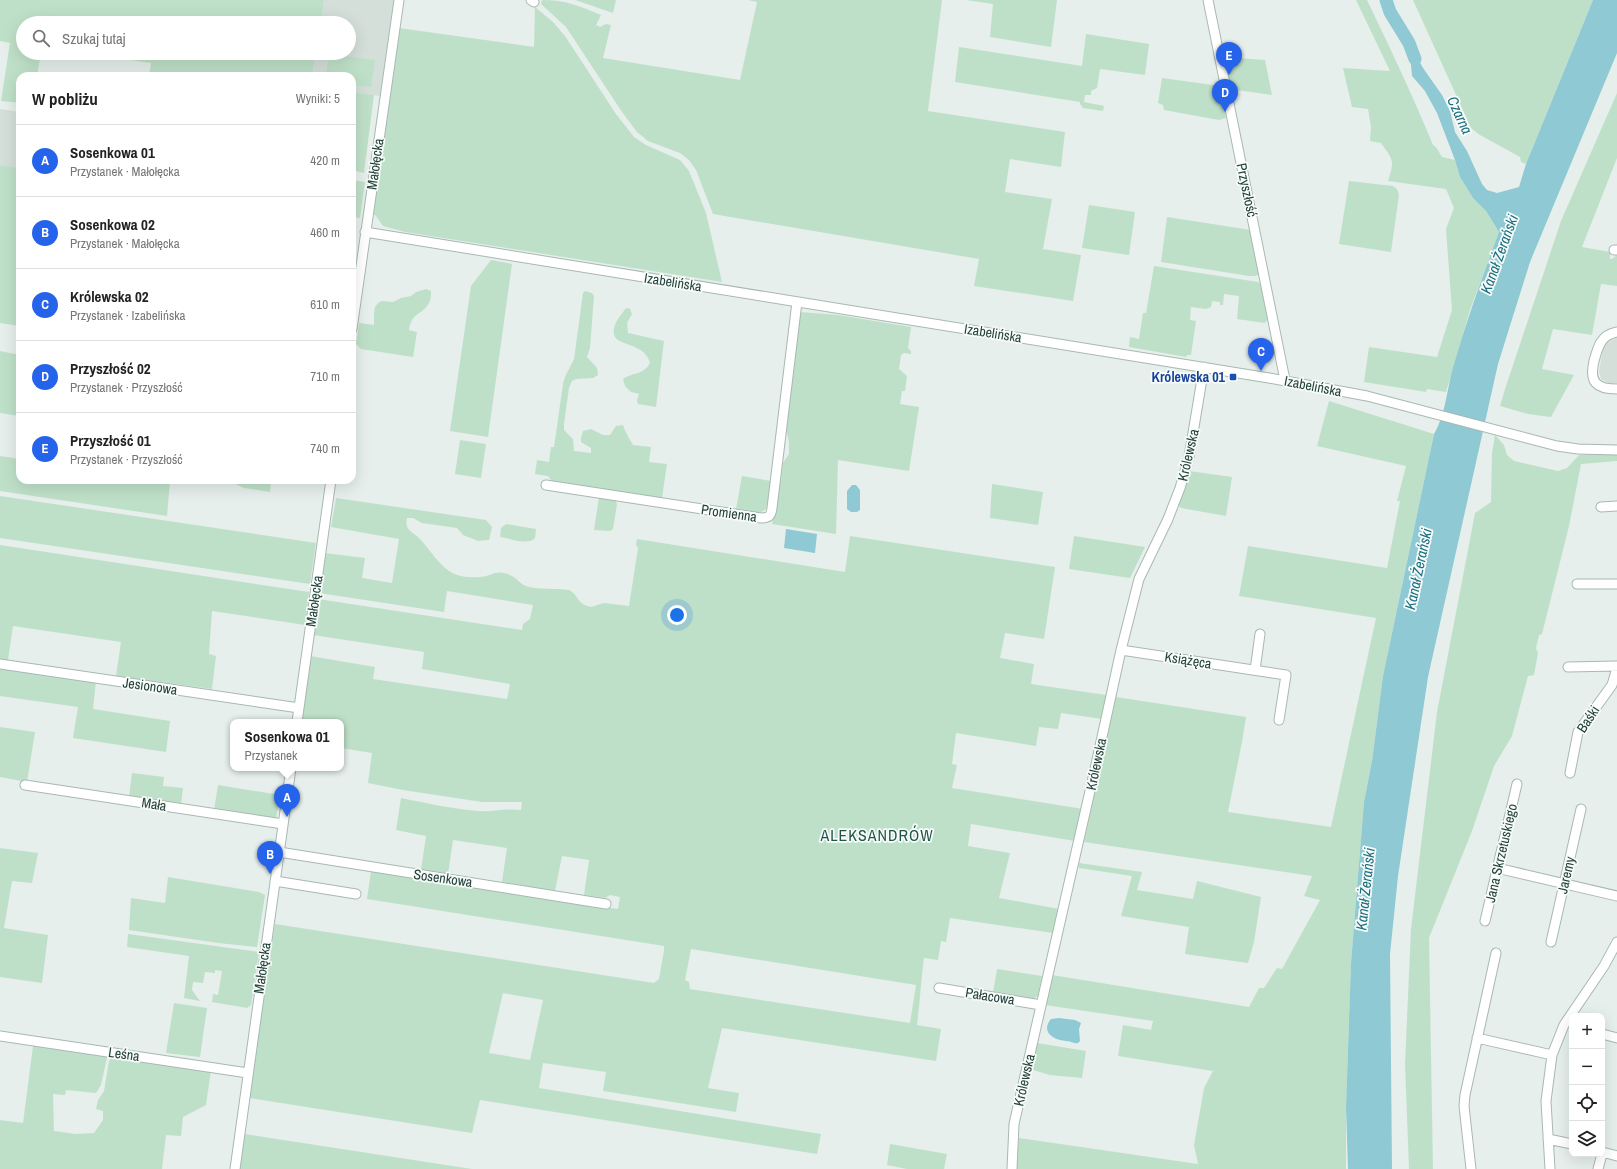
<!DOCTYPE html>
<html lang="pl">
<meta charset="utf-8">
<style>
:root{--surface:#fff;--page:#f2f2f2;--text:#222;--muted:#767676;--line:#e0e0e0;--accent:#2563eb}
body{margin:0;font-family:"Archivo Narrow",sans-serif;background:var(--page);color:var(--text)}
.controls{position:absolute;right:12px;bottom:12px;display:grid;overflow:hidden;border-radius:8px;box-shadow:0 4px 16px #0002}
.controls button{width:36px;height:36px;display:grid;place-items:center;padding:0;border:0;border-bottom:1px solid var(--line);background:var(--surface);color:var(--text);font:20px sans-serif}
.you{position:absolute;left:677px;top:615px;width:14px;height:14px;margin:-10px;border:3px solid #fff;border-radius:50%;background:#1a73e8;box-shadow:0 0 0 6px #1a73e833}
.badge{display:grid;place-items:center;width:26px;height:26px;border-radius:50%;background:var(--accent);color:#fff;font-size:13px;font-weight:700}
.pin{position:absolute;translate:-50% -33px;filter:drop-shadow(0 1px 2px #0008)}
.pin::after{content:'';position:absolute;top:21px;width:14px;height:12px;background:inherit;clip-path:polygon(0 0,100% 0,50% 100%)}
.popup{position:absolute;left:230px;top:719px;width:114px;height:52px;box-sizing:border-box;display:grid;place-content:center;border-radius:8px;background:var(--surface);filter:drop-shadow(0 1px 3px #0005);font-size:13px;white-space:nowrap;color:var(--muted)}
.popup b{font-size:15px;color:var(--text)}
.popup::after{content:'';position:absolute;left:50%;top:100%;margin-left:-8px;border:8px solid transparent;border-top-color:var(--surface)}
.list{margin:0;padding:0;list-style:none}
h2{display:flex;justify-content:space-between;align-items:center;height:52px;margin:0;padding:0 16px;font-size:17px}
h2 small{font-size:13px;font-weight:400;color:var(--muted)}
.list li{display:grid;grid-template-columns:26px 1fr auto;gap:12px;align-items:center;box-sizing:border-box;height:72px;padding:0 16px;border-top:1px solid var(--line)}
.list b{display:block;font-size:15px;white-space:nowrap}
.list p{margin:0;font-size:13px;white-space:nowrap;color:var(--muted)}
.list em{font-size:13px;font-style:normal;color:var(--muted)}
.icon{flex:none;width:22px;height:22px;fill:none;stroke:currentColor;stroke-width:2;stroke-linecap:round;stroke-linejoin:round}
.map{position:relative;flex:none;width:1617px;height:1169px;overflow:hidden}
.search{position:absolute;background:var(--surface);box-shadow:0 4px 16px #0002;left:16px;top:16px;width:340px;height:44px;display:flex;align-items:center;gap:10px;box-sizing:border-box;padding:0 14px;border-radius:22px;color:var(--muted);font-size:15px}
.panel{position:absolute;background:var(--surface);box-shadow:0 4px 16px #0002;left:16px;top:72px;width:340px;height:412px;border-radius:12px}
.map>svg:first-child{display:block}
.built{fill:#d4dfda}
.green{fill:#bfe0c8;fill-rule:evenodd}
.water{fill:#8ec9d4}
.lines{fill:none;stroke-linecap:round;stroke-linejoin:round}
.river{stroke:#8ec9d4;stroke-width:13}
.minor-casing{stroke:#a8b8b2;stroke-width:11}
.minor{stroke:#fff;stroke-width:9}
.transit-dot{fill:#1a4fb4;stroke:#f7fbf9;stroke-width:1.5}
.labels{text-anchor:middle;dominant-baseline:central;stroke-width:3.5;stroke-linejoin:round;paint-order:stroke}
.street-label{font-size:14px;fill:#24423a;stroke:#f7fbf9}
.transit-label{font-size:14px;font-weight:bold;fill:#164399;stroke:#f7fbf9;text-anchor:end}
.water-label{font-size:15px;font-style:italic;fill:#1c6f80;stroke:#f7fbf9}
.quarter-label{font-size:16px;letter-spacing:1px;fill:#1f5548;stroke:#f7fbf9}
</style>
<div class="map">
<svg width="1617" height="1169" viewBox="0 0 1617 1169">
<rect width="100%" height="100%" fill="#e6efeb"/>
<path class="built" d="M324 0H394L380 96 352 92V76H312L316 53H349V23H321Z
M0 109 20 112V168L0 165Z
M1617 336V383L1610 384 1601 379 1599 371 1603 349 1606 344Z"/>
<path class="green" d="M0 0H324L321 23H23V53H41L37 76H20V103L1 101 10 43 0 41Z
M542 0C566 0 579 6 601 15L596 25 600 27 606 24 611 25 603 58 740 80 757 2 748 0H942L928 111 1065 132 1061 167 1010 159 1005 192 1052 199 1043 249 1081 255 1073 301 974 286 979 259 713 214 696 170 689 160 680 153 648 141 637 132 622 112 566 27 541 4Z
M575 0H616L613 13Z
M966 0H1057L1051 47 990 37 993 4Z
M1356 0H1367C1390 48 1413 96 1433 145L1436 147 1442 157 1455 160 1460 177 1473 198 1486 211 1499 232 1470 310 1446 392 1427 389 1426 392 1364 382 1369 347 1437 357 1452 310 1446 229 1454 208 1446 189 1388 181C1395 160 1393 160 1381 143L1370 141 1371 127 1368 109 1352 107 1343 68 1390 71Z
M1413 0H1593L1526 164 1521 162 1520 157 1480 135 1471 128Z
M535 7 553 22 565 36 616 114 634 137 646 145 680 160 689 171 706 213 722 282 405 232 383 226 376 216 373 214 399 28 534 47Z
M1086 34 1149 44 1145 75 1100 69 1097 88 1091 91V95H1085L1084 102 1104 106 1103 111 1083 108 1080 104V102L955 82 959 47 1082 66Z
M84 53H316L312 76H149L151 63Z
M329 54 375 60 371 87 352 85V76H326Z
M1224 57 1265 60 1272 95 1230 89Z
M1162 78 1220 86 1226 118 1219 120 1164 110 1163 105 1158 103Z
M352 92 374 95 364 173 352 170Z
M1617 93V158L1582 247 1610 252V259H1612L1617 255V286L1601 284 1592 335 1553 329 1542 369 1574 375 1551 417 1528 414 1500 406 1505 389 1561 221Z
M0 165 20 168V326L0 323Z
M352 180 365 182 360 218 352 217Z
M1349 181 1393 186 1397 189 1399 195 1391 252 1339 244Z
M1089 205 1135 212 1129 255 1082 248Z
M1167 217 1251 230 1259 274 1256 276H1249L1161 262Z
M491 260 512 264 488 437 450 431 471 286Z
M1154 266 1258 282 1262 285 1269 317 1265 323 1237 319 1239 296 1224 294 1223 305H1220V302L1212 301 1211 307 1206 309 1191 307 1190 320 1196 321 1191 355H1187L1186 357 1129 347 1130 337 1139 339 1143 313H1146Z
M426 289 431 291C431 295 431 300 429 303 422 316 412 311 409 330L417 332 413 357 361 349 356 344 359 323 374 325V314L375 307 378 303 382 301 393 302 401 298 411 296 416 292Z
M585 291 592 293 594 296 590 348 587 357 597 368 598 375 593 378 576 379 572 381 569 388 564 424V430L573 439 574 451 591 453V448L581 442V438L583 431 591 429 603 435H610L616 426 623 425C625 432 629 438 633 445L651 447 649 462 667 464 662 498 552 481 548 476 535 474 537 460 549 462 551 447H554L563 384C565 374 570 368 574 359L583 293Z
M628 308 630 309 632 314 627 323 628 333 664 341 656 407 638 404 637 400 639 394 631 392 625 386 623 379C633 372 644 375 650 363 643 338 606 350 615 325 617 319 622 314 625 309Z
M800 312 838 315 911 327 908 348 911 351V354L904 353 901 355 899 369 907 376 905 391H902L900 404 919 407 909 471 838 460 836 534 772 524 779 488 781 481 783 463 789 454V441L786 431Z
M0 351 20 355V416L0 413Z
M1329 401 1434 434 1383 676 1372 761 1364 802 1351 963 1346 1107V1169H1016L1019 1138 1198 1164 1194 1145 1204 1088 1213 1071 1118 1056 1123 1025 1151 1030 1153 1021 1045 1005 1052 975 1249 1007 1259 988H1264L1277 968 1282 969 1320 900 1304 896 1312 876 1084 842 1116 697 1246 717 1242 742 1228 812 1331 827 1376 618 1239 596 1248 546 1387 568 1400 501H1397L1406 466 1317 446Z
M1495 435 1504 445 1507 455 1514 461 1558 471 1567 468 1579 455 1617 454V461L1581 464 1569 526 1542 634 1539 635 1536 648 1538 653 1534 675 1528 676 1512 736 1494 766 1472 831 1429 938 1433 1169H1409L1405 1064 1411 929 1437 712 1475 513 1491 502 1492 453Z
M460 440 486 444 481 478 455 474Z
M0 456 20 459V480L170 481 167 516 0 491Z
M1189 471 1232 477 1226 516 1181 508 1179 506Z
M742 476 771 481 766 509 760 513 736 509Z
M231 480H271L270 492 244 488 231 482Z
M992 484 1043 492 1038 525 990 518Z
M0 496 316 543 310 584 0 538Z
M599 497 615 499 617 504 613 529 610 531 594 530Z
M336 498 486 520 492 527 489 540 478 541 463 535 457 528 422 523 413 518H407C404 531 413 531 420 539 440 561 445 580 480 577 489 577 494 571 503 573 516 575 517 582 526 586 536 590 557 588 569 590 579 595 576 604 591 607L604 603 629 606 638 548 636 545 637 539 845 572 850 536 1055 567 1044 639 1005 633 1000 658 1034 664 1031 684 1106 695 1102 719 1061 713 1058 729 1039 727 1036 746 956 733 952 764 957 765 952 788 1083 809 1075 841 971 824 968 846 1010 853 999 898 1059 909 1053 933 950 918 946 942 941 941 938 960 924 958C921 980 920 1002 917 1025L941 1029 936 1061 722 1028 708 1088 739 1093 736 1112 603 1091 606 1072 543 1063 539 1088 821 1134 817 1154 480 1100 472 1133 249 1098 275 924 654 983 659 979 664 950V946L367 899 371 871 618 909 620 897 610 895 605 898 584 895 589 860 562 856 555 891 502 882 507 848 453 840 448 874 421 870 426 836 396 830 401 798C426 803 452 809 478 811 492 812 506 808 521 810L522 802H482L403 790 368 783 372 753 341 748V722H301L310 656 375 667 373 679 507 699 510 684 422 669 424 652 313 635 318 599 522 630 523 624 530 619 533 605 447 591 444 612 319 593 325 553 365 558 362 578 392 583 399 539 331 527ZM691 949 916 985 910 1023 690 989 689 982 685 980ZM503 993 543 1000 530 1060 489 1053Z
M506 524 536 529 535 538C528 546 509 538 500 537L501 528Z
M1074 536 1145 547 1130 578 1069 569Z
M0 545 309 592 305 625 212 611 209 654 216 656 212 689 116 676 121 642 13 626 8 660 0 659Z
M0 667 96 681 93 709 170 721 166 752 73 738 78 707 0 696Z
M0 727 35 732 27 782 0 777Z
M132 773 164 777 163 786 183 788 181 805 129 797Z
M218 785 280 795 276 819 214 810Z
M0 848 38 853 32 883 12 881 4 928 48 935 42 983 0 977Z
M1079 863 1142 872 1137 890 1193 899 1197 881 1261 897 1254 942 1248 963 1185 954 1189 927 1121 916 1132 876 1079 868Z
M168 877 259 892 265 895 257 947 218 943 129 930 131 898 165 903Z
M128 934 259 952 251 1005 247 1008 212 1002 213 994 218 995 222 971 215 970V973L205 972 203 983 193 982 192 990 200 1001 184 998 189 956 127 947Z
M997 969 1042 976 1038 996 1033 999 993 993Z
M174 1003 207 1008 200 1057 166 1053Z
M1037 1043 1086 1051 1082 1078 1050 1075 1030 1069Z
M35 1044 108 1053 101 1085 96 1093 66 1090 65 1095 53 1094 54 1131 76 1134 94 1133 103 1120V1111L96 1109 98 1100 104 1091 109 1061 114 1055 211 1070 206 1105 183 1117 181 1136 166 1135 162 1169H0V1120L23 1123 33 1046Z
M244 1134 472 1169H240Z
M890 1144 947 1154 944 1169H907L887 1165Z"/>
<path class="water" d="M1593 0H1617V53L1530 262 1498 364 1428 677 1398 876 1390 954 1392 1169H1348L1346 1107 1351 963 1364 802 1372 761 1383 676 1434 434C1446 414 1447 387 1454 364 1467 319 1483 275 1499 232L1486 211 1473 198 1460 177 1455 160 1437 113 1425 91 1412 76 1409 43 1423 68 1442 95 1450 111 1455 132 1467 151 1482 184 1487 190 1497 193 1519 187 1526 164Z
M852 485H856L860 490V510L857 512H851L847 509V491Z
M786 529 817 534 815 553 784 548Z
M1059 1018 1075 1020 1081 1023 1079 1029 1080 1041 1078 1043C1073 1044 1071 1041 1066 1041 1054 1040 1040 1032 1051 1019Z"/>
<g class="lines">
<path class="river" d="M1386 0 1390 12 1409 43 1415 59"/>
<defs>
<path id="minor" d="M531 0 534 2
M1208 0 1285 380
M365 232 1269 378 1367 396 1557 446 1578 449 1617 450
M1614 250H1617
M352 329 399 0
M1617 332C1601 335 1598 346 1594 361 1589 382 1596 389 1617 389
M546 485 761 518C769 518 771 516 772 508L797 302
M1601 507 1617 506
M1577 584H1617
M1121 650 1286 675 1279 720
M0 664 299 708
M1568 667 1617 666
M1255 670 1260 634
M297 722 331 480
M1570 773 1578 732 1612 685 1617 668
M25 785 283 824
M279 852 606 904
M1497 868 1617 896
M275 881 356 894
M1485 921 1517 784
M1551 942 1581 809
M939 988 1041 1005
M1602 1034 1617 1038
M0 1036 248 1073
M1477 1038 1552 1055
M1548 1139 1572 1144
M1602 1152 1617 1156
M235 1169 291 768
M1012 1169 1014 1124 1095 769 1121 650 1139 579 1168 519 1180 488 1189 457 1204 367
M1471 1169 1464 1106 1465 1095 1496 953
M1550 1169 1546 1101 1552 1055 1564 1025 1604 966 1617 942
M1598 1169 1602 1154"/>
</defs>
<use href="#minor" class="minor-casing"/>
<use href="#minor" class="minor"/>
</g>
<rect class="transit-dot" x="1229" y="373" width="8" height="8" rx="2"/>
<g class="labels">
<g class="street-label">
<text transform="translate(375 164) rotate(-82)">Małołęcka</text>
<text transform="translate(1247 190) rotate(78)">Przyszłość</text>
<text transform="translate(673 282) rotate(9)">Izabelińska</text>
<text transform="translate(993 333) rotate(9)">Izabelińska</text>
<text transform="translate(1313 386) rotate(11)">Izabelińska</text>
<text transform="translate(1188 455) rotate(-77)">Królewska</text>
<text transform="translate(729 513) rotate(8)">Promienna</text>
<text transform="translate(314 601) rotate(-82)">Małołęcka</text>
<text transform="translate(1188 660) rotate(9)">Książęca</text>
<text transform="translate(150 686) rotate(8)">Jesionowa</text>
<text transform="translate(1588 719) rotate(-57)">Baśki</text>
<text transform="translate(1096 764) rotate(-78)">Królewska</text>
<text transform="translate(154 804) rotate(9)">Mała</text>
<text transform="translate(1501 853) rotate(-77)">Jana Skrzetuskiego</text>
<text transform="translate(1566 875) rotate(-77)">Jaremy</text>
<text transform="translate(443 878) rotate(8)">Sosenkowa</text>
<text transform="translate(262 968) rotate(-82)">Małołęcka</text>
<text transform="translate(990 996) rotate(9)">Pałacowa</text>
<text transform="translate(124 1054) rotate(8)">Leśna</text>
<text transform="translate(1024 1080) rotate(-77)">Królewska</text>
</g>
<g class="transit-label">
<text x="1225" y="377">Królewska 01</text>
</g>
<g class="water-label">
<text transform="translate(1460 115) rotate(65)">Czarna</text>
<text transform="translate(1499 254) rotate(-70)">Kanał Żerański</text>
<text transform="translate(1418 569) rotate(-78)">Kanał Żerański</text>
<text transform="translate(1365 889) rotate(-84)">Kanał Żerański</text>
</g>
<g class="quarter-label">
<text x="877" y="835">ALEKSANDRÓW</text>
</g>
</g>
</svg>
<div class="controls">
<button>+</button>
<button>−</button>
<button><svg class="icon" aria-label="locate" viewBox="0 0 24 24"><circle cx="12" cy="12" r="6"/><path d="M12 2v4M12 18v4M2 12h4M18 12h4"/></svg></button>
<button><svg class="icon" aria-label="layers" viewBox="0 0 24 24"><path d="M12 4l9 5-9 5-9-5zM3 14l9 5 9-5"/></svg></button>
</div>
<div class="you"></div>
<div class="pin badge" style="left:287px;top:817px">A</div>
<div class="popup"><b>Sosenkowa 01</b>Przystanek</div>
<div class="pin badge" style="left:270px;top:874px">B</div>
<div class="pin badge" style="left:1261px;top:371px">C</div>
<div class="pin badge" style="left:1225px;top:112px">D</div>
<div class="pin badge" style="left:1229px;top:75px">E</div>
<div class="search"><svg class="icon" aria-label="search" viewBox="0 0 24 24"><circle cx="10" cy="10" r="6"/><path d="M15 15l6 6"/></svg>Szukaj tutaj</div>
<section class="panel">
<h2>W pobliżu<small>Wyniki: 5</small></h2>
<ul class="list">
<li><span class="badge">A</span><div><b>Sosenkowa 01</b><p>Przystanek · Małołęcka</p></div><em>420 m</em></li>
<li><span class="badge">B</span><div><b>Sosenkowa 02</b><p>Przystanek · Małołęcka</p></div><em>460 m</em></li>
<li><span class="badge">C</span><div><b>Królewska 02</b><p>Przystanek · Izabelińska</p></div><em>610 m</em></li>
<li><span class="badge">D</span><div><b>Przyszłość 02</b><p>Przystanek · Przyszłość</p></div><em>710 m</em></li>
<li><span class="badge">E</span><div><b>Przyszłość 01</b><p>Przystanek · Przyszłość</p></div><em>740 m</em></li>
</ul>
</section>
</div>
